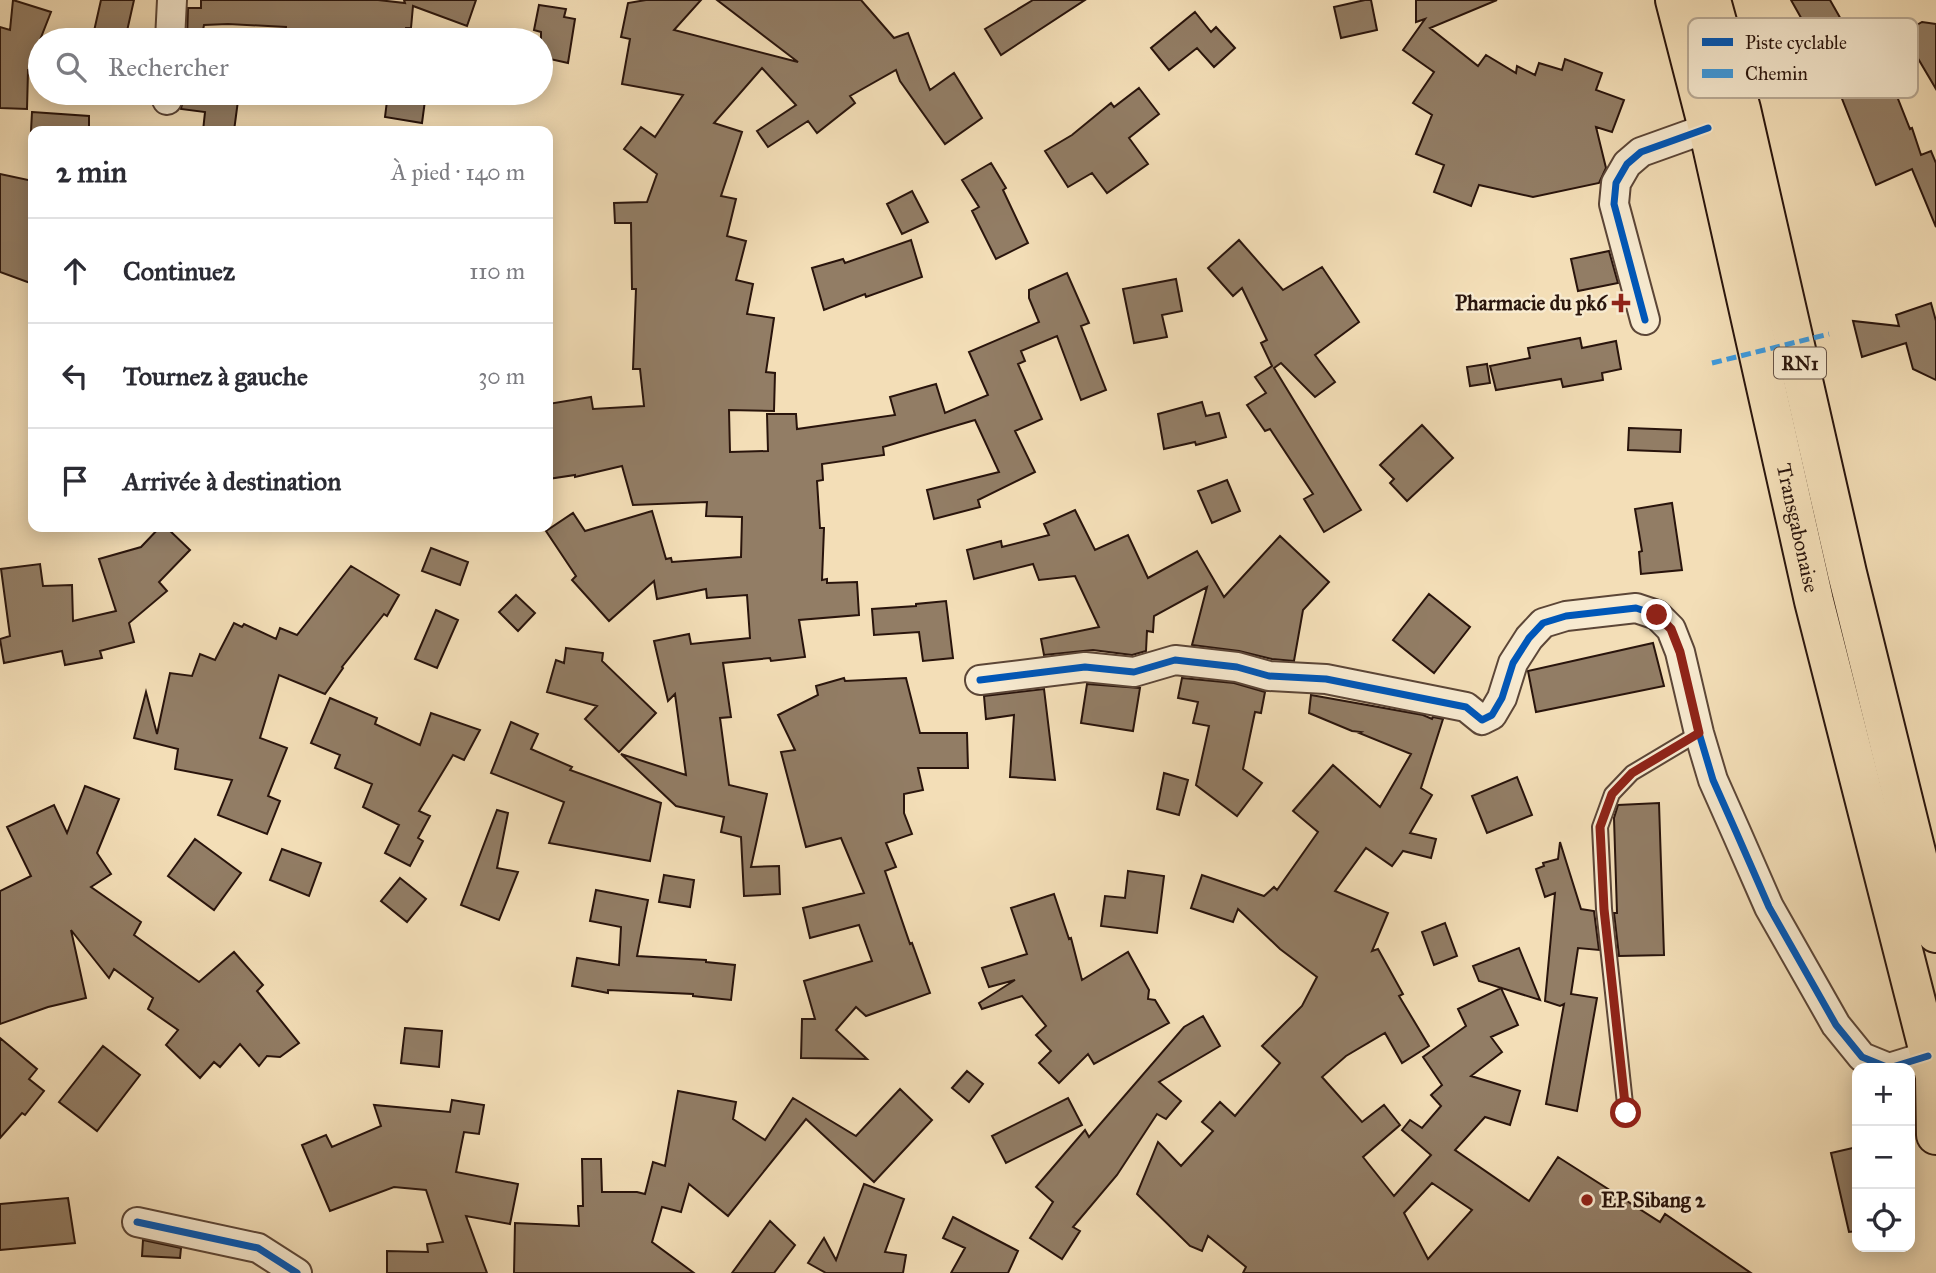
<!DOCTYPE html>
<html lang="fr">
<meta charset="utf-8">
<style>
:root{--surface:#fff;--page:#f7f7f7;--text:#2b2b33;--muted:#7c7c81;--line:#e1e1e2}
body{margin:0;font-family:"IM FELL Great Primer",serif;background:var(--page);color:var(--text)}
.controls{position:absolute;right:21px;bottom:21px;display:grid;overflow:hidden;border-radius:14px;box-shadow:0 4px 18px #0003}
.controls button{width:63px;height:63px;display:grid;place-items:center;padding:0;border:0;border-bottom:2px solid var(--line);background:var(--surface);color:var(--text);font:35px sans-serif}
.stop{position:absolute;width:21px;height:21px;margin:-16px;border:5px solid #8f2418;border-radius:50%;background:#fff}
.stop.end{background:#8f2418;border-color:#fff;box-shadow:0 2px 7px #0008}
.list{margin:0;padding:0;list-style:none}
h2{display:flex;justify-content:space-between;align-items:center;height:91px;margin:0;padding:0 28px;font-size:30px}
h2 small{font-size:23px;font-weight:400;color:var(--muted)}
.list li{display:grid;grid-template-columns:46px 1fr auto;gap:21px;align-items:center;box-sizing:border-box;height:105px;padding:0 28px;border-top:2px solid var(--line)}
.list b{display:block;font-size:26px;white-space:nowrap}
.list em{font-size:23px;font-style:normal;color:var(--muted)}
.icon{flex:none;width:38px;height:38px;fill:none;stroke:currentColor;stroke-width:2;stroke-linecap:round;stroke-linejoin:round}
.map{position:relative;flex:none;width:1936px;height:1273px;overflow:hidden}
.search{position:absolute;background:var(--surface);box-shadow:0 4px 18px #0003;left:28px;top:28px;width:525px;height:77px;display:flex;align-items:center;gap:18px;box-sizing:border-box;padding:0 24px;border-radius:38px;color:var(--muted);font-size:26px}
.panel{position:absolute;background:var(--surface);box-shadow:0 4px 18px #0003;left:28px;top:126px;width:525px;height:406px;border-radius:14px}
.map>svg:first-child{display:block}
.building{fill:#927d65;stroke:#29140c;stroke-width:2;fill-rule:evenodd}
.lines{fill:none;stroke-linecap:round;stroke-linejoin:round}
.service-casing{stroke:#5c4637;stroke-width:18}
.minor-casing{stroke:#5c4637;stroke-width:32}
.trunk-casing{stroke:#29140c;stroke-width:42}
.service{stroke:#f7ead0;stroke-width:14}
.minor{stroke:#f7ead0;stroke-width:28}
.trunk{stroke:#f3deb7;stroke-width:38}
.quiet{stroke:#3d9ade;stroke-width:5;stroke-dasharray:10 5;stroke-linecap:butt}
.cycleway-casing{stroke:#f7ead0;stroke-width:11}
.cycleway{stroke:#0057b8;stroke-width:7}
.route{stroke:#8f2418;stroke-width:9}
.poi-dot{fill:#8f2418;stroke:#f7ead0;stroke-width:2.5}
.labels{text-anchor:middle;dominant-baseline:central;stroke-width:5;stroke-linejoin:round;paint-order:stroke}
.shield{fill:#f7ead0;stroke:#675447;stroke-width:2}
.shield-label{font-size:19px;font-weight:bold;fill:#29140c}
.poi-label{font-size:21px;font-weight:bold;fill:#29140c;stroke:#f7ead0;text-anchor:end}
.street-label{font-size:21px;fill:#29140c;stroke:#f7ead0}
.key{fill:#f7ead0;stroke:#b9aa95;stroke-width:2}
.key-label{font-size:19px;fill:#29140c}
</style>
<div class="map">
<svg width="1936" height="1273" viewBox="0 0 1936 1273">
<rect width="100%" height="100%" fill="#f3deb7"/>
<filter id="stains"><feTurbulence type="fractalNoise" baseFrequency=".00286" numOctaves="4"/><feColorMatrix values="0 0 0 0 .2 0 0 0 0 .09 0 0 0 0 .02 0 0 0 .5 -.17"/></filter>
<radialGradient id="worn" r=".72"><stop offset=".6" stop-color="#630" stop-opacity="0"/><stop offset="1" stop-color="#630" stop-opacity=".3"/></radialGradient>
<path class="building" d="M13 0 51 12 40 40V71L28 70 27 109 0 108V27L10 30Z
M101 0H134L125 40H92Z
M201 0H378L405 3 404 0H476L467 26 413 6 411 28H406L405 40H285L286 27 228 24 204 25 201 40H187L188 8H201Z
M646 0H701L674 30 798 62 717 0H861L894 38 908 33 930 90 954 73 982 118 945 144 900 81 896 70 850 96 855 103 817 133 808 121 768 147 757 131 796 105 762 68 714 123 742 132 721 196 736 199 727 236 746 241 736 280 753 284 747 314 774 318 766 372 775 373 774 411 729 410 730 452 768 451 767 414H796L797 429 895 415 890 397 936 384 945 413 988 395 969 352 1039 322 1029 298V290L1067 273 1089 323 1081 326 1106 390 1081 400 1057 336 1021 351 1025 361 1018 364 1042 419 1015 431 1035 472 978 500 980 507 934 519 927 490 999 472 975 420 883 447 884 455 822 464 823 480 817 481 820 528H824L822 580 827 579V583L857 582 859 615 799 620 805 657 771 661 770 658 723 663 731 717 720 718 729 785 767 794 751 867 779 866 780 894 744 896 741 837 721 832 724 817 676 806 621 754 686 775 675 694 668 701 654 641 689 634 691 644 750 638 747 595 707 598 706 589 657 599 654 581 609 621 572 580 576 576 546 531 573 513 585 531 652 511 666 559 671 558 672 562 741 557 742 517 706 516 707 502 633 505 622 466 575 477V475L548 479V404L591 397 593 409 644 406 640 369H633L636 289H632L631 223H615L614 203 647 202 657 174 624 149 641 127 655 137 683 95 622 84 630 39 621 37 628 3Z
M1033 0H1085L1001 55 985 29Z
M1365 0H1371L1377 30 1341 38 1334 7Z
M1416 0H1497L1430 28 1478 66 1486 55 1516 73 1517 66 1535 75 1539 63 1562 70 1565 59 1602 73 1596 90 1624 100 1612 132 1596 127 1606 168 1599 183 1533 197 1479 185 1471 206 1434 192 1444 165 1416 154 1432 115 1413 103 1434 72 1403 50 1425 19 1416 22Z
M1791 0H1830L1842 21 1829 28 1845 65 1879 51 1910 129 1912 128 1921 155 1931 151 1936 163V227L1912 169 1876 185 1831 71Z
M539 5 566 9 564 17 575 19 568 63 541 57V32L534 30Z
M1195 12 1211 32 1216 27 1235 48 1214 67 1197 48 1169 70 1151 48Z
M1922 22 1936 24V89L1903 33Z
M1139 88 1159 114 1129 138 1148 164 1107 193 1092 173 1068 187 1045 151 1072 135 1111 103 1114 107Z
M184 93H239L234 131H203L205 112 181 109Z
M388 93H426L422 123 385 117Z
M32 112 89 116V131H31Z
M991 163 1006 188 1003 190 1028 243 996 259 972 211 979 207 962 180Z
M0 174 33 181V284L0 272Z
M912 191 928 222 902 234 887 204Z
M911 240 922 277 866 297 865 294 824 310 812 268 843 259 845 263Z
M1239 240 1283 290 1322 267 1359 322 1315 355 1335 382 1315 397 1281 363 1274 368 1361 510 1324 532 1304 499 1313 494 1270 429 1265 431 1247 405 1266 393 1255 377 1272 366 1261 343 1267 340 1242 288 1233 296 1208 268Z
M1609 251 1618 283 1578 291 1571 259Z
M1176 279 1182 311 1162 315 1167 337 1134 343 1123 289Z
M1931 303 1936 321V380L1913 369 1906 343 1862 357 1853 321 1899 326 1896 315Z
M1580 338 1582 348 1616 341 1621 369 1602 373 1603 380 1563 387 1561 379 1496 390 1490 366 1530 358 1528 348Z
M1487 364 1490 383 1470 386 1467 367Z
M1202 402 1206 416 1219 413 1226 437 1196 445 1195 442 1164 449 1158 414Z
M1422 425 1453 458 1407 501 1390 483 1394 479 1380 465Z
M1629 428 1681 430 1680 452 1628 450Z
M1227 480 1240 511 1212 523 1198 491Z
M1672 503 1682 570 1641 574 1639 552 1642 551 1635 509Z
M1075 510 1095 550 1128 535 1148 578 1197 551 1224 597 1280 536 1329 582 1303 610 1294 661 1272 659 1239 651 1192 645 1207 587 1154 616 1153 632 1147 631 1146 651 1132 655 1093 650 1044 655 1041 639 1099 627 1075 576 1039 580 1033 564 974 579 967 550 1001 541 1002 547 1049 535 1044 524Z
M160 527H166L190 550 159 582 167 591 129 623 134 642 100 651 102 658 65 665 62 651 4 663 0 639 10 636 1 569 40 564 43 586 72 585 73 621 116 611 99 559 141 547Z
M431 548 468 562 460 585 422 571Z
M351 566 399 595 387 616 384 614 342 667 343 668 325 694 279 675 260 738 287 748 268 796 280 801 267 834 218 815 232 780 175 769 178 749 134 738 146 692 157 734 170 673 192 676 200 654 215 660 234 623 242 627 244 624 276 639 280 628 297 635Z
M1429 594 1470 627 1434 673 1393 640Z
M516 595 535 613 518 631 499 612Z
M946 601 953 658 923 661 919 632 874 635 872 609 916 606V604Z
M436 610 458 620 437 668 415 659Z
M1653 643 1664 686 1536 712 1528 671Z
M566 648 603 653 602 661 656 713 619 752 585 719 597 706 547 692 556 660 564 663Z
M844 678 845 681 906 678 920 733H967L968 768H918L923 790 904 794V813L912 834 886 843 896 867 885 871 910 944 912 943 930 993 866 1016 856 1007 836 1030 867 1059 801 1058 802 1019H815L804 981 872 961 859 925 810 938 803 908 864 893 841 838 806 847 781 752 795 750 778 715 818 695 816 686Z
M1182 678 1234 683 1265 692 1261 713 1255 712 1243 769 1262 783 1237 816 1196 785 1209 726 1193 723 1198 702 1178 698Z
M1087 684 1140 688 1133 731 1081 723Z
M1044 689 1055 780 1010 777 1014 715 986 719 984 696Z
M1311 695 1423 715 1432 719 1433 717 1443 719 1421 788 1432 795 1410 833 1436 839 1431 858 1403 851 1392 866 1366 848 1335 891 1388 913 1372 951 1378 949 1403 994 1399 996 1429 1046 1402 1063 1385 1033 1346 1056 1322 1077 1362 1122 1384 1105 1400 1125 1363 1157 1394 1196 1431 1155 1402 1130 1410 1120 1422 1128 1441 1106 1431 1095 1442 1085 1423 1057 1466 1026 1458 1009 1501 988 1518 1025 1491 1037 1502 1052 1471 1076 1520 1091 1510 1125 1485 1117 1455 1150 1529 1201 1558 1157 1660 1222 1665 1214 1751 1273H1243L1246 1267 1208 1236 1202 1251 1190 1246 1137 1194 1158 1142 1181 1166 1213 1131 1202 1122 1220 1102 1235 1116 1280 1063 1262 1046 1302 1006 1317 977 1280 949 1238 909 1233 922 1191 908 1202 875 1264 896 1274 887 1277 890 1318 832 1293 811 1333 765 1380 807 1411 754 1359 733 1361 732 1352 731 1309 713ZM1432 1183 1472 1210 1428 1259 1404 1213Z
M330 698 377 718 375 724 420 745 431 713 480 730 464 760 453 755 419 811 430 816 418 838 423 841 410 866 385 853 399 825 363 807 372 784 335 768 340 755 311 743Z
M511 722 538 734 531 749 572 767 570 770 661 803 650 861 549 843 564 802 491 773Z
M1164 773 1188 780 1179 815 1157 809Z
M1517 777 1532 815 1487 833 1472 796Z
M85 786 119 799 97 853 111 874 91 887 141 922 134 935 199 982 234 952 263 985 257 991 299 1043 280 1057 267 1056 259 1066 240 1044 220 1067 214 1062 200 1078 166 1045 178 1030 148 1009 153 998 114 969 109 978 71 930 86 998 48 1007 0 1024V891L31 876 7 827 54 805 67 833Z
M1659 803 1664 955 1619 956 1614 913H1617L1614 818 1618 805Z
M497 810 508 813 497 868 518 872 499 920 461 905Z
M195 839 241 873 214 910 168 876Z
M1560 842 1581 909 1594 911 1599 950 1578 948 1571 994 1597 998 1577 1111 1546 1104 1564 1004 1560 1006 1545 1001 1555 893 1545 897 1536 869 1544 866 1543 863 1558 859Z
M282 849 321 863 309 896 270 880Z
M1128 871 1164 876 1157 933 1101 926 1105 896 1125 898Z
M664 875 694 880 690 907 659 902Z
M400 878 426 899 407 922 381 901Z
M596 890 648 900 637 956 706 960V962L735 965 731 1000 693 996V994L608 990V993L572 986 577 958 619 965 621 927 590 921Z
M1054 894 1069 939 1071 938 1082 980 1128 952 1149 990 1148 999 1155 1000 1169 1023 1094 1064 1088 1054 1059 1083 1039 1063 1051 1051 1036 1035 1046 1026 1022 996 982 1009 979 1003 1015 980 989 987 982 968 1027 954 1011 908Z
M1445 923 1457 956 1434 965 1422 932Z
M1519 948 1540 1000 1479 981 1473 966Z
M1203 1016 1220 1046 1159 1082 1181 1101 1166 1119 1157 1114 1117 1175 1073 1227 1080 1231 1062 1259 1030 1238 1053 1202 1036 1187 1085 1130 1089 1137 1184 1027Z
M405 1028 442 1031 439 1067 401 1063Z
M0 1038 37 1069 29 1079 44 1091 25 1115 22 1113 0 1138Z
M103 1046 140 1075 97 1131 59 1102Z
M967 1071 983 1084 969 1102 952 1088Z
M900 1089 932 1120 874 1182 806 1119 728 1216 689 1184 681 1212 662 1207 652 1242 694 1273H514L515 1223 579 1226 578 1206H583L582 1159H601L602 1192H637L645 1194 653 1162 665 1166 678 1091 736 1102 733 1119 765 1140 793 1098 856 1136Z
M1068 1098 1082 1125 1006 1163 992 1136Z
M452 1100 484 1105 479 1134 464 1132 456 1172 518 1184 510 1224 466 1216 487 1273H387V1251L428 1252 427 1244 443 1242 426 1190 394 1187 330 1211 302 1145 326 1135 332 1147 381 1126 374 1105 450 1112Z
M1857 1147V1231L1849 1232 1831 1153Z
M864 1184 904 1199 885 1252 906 1255 903 1273H826L808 1263 824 1238 836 1260Z
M68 1198 75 1243 0 1250V1204Z
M953 1217 1018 1251 1008 1273H951L965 1248 943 1238Z
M770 1221 795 1245 774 1273H732Z
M143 1240 181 1248 180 1258 142 1256Z"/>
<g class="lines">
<defs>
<path id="service" d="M1626 1113 1604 909 1600 827 1612 794 1632 773 1699 733"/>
<path id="minor" d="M170 40 172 0
M167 100 168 93
M1645 320 1614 204 1616 183 1627 164 1641 152 1708 128
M980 680 1085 667 1134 672 1175 660 1237 667 1269 676 1326 679 1466 707 1482 720 1492 715 1502 698 1513 663 1529 638 1543 623 1566 616 1636 608 1657 615 1671 629 1680 652 1699 733 1713 780 1737 834 1769 907 1836 1025 1862 1057 1889 1068 1928 1056
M137 1222 258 1248 297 1273"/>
<g id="trunk">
<path id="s1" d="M1675 0 1708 128 1814 601 1935 1076 1936 1135"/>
<path d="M1711 0 1741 109 1847 573 1936 933"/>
</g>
</defs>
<use href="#service" class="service-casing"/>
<use href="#minor" class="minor-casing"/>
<use href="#trunk" class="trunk-casing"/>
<use href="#service" class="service"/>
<use href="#minor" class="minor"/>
<use href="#trunk" class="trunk"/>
<path class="quiet" d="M1712 363 1829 334"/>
<defs>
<path id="cycleway" d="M1645 320 1614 204 1616 183 1627 164 1641 152 1708 128
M980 680 1085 667 1134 672 1175 660 1237 667 1269 676 1326 679 1466 707 1482 720 1492 715 1502 698 1513 663 1529 638 1543 623 1566 616 1636 608 1657 615 1671 629 1680 652 1699 733 1713 780 1737 834 1769 907 1836 1025 1862 1057 1889 1068 1928 1056
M137 1222 258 1248 297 1273"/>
</defs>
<use href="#cycleway" class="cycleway-casing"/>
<use href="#cycleway" class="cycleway"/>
</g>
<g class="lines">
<path class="route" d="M1626 1113 1604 909 1600 827 1612 794 1632 773 1699 733 1680 652 1671 629 1657 615"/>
</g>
<g class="poi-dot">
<path d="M1617.5 292.5h7v7h7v7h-7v7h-7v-7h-7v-7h7z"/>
<circle cx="1587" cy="1200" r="7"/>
</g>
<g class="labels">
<rect class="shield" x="1774" y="347.5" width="52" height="31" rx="5"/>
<g class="shield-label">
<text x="1800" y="363">RN1</text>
</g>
<g class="poi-label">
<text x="1607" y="303">Pharmacie du pk6</text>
<text x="1601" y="1200" text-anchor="start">EP Sibang 2</text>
</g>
<g class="street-label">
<text stroke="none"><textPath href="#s1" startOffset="542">Transgabonaise</textPath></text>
</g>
</g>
<rect x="1688" y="18" width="230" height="80" rx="10" class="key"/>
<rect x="1702" y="38" width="31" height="8" fill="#0057b8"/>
<rect x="1702" y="69" width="31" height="9" fill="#3d9ade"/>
<g class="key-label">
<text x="1745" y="49">Piste cyclable</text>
<text x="1745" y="80">Chemin</text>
</g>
<rect width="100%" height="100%" filter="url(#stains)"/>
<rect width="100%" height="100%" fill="url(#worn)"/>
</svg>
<div class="controls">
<button>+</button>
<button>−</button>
<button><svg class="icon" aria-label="locate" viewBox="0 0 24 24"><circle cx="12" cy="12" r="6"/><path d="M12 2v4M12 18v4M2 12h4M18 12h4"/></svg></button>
</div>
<div class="stop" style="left:1626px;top:1113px"></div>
<div class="stop end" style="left:1657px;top:615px"></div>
<div class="search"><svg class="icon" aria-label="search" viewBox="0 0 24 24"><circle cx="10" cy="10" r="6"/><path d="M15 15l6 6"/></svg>Rechercher</div>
<section class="panel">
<h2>2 min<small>À pied · 140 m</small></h2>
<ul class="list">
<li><svg class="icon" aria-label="ahead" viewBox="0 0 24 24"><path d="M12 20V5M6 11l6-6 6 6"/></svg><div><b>Continuez</b></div><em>110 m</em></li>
<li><svg class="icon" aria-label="left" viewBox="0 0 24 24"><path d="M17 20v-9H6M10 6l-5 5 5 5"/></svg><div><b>Tournez à gauche</b></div><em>30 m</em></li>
<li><svg class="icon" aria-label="arrive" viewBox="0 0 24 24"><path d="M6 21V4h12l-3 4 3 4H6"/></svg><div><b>Arrivée à destination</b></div></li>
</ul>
</section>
</div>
